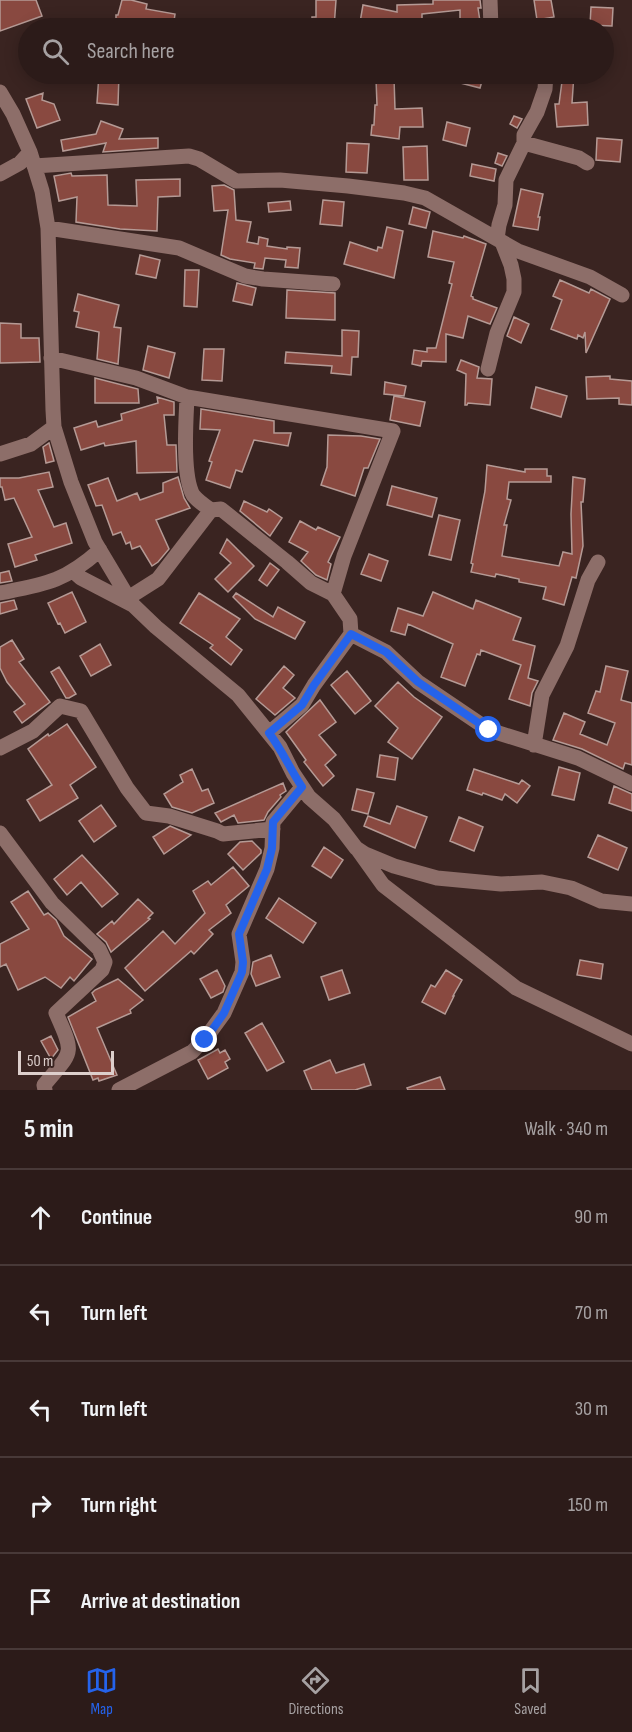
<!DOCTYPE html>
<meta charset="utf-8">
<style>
:root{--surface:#2c1b19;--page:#382826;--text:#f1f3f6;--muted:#a6a1a2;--line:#483938;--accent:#2563eb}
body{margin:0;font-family:"Sofia Sans Condensed",sans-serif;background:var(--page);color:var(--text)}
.scale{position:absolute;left:18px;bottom:15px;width:96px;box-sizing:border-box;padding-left:6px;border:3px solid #ddcfcc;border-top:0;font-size:16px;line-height:21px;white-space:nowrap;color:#ddcfcc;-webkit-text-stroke:4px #3a2421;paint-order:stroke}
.stop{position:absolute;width:18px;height:18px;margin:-14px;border:4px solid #2563eb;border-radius:50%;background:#fff}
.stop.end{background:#2563eb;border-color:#fff;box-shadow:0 2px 6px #0008}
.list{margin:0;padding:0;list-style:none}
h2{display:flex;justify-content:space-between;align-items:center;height:78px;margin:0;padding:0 24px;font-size:26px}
h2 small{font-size:20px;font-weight:400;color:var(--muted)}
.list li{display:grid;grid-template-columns:39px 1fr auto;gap:18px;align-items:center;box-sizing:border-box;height:96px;padding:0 24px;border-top:2px solid var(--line)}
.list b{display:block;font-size:22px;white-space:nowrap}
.list em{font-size:20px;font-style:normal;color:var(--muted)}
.icon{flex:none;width:33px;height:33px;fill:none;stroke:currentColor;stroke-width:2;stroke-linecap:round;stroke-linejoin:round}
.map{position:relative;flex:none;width:632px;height:1090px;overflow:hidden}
.search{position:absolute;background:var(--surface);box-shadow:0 3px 15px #0003;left:18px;right:18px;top:18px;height:66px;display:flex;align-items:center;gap:15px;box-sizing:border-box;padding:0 21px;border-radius:33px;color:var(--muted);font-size:22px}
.sheet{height:558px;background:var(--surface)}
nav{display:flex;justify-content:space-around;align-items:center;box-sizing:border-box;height:84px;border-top:2px solid var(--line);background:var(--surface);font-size:16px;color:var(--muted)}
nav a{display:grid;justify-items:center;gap:3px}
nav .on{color:var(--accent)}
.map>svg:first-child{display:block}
.building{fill:#894940;stroke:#b59a95;stroke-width:1.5}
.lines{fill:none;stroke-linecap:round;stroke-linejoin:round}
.minor{stroke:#8d6e69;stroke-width:15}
.route{stroke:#2563eb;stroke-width:8}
</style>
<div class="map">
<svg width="632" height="1090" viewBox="0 0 632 1090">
<rect width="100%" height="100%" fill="#3a2421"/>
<path class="building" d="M0 0H36L42 16 0 31Z
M122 0H131L147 4 146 9 175 14 173 28H116V15H118Z
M316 0H336L334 28H312V17H316Z
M433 0H480L481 8H478L481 28H460V10L422 14V28H359L363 5 397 12V5L433 4Z
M534 0H551L554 17 537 20Z
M591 7 613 8 612 26 590 25Z
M99 74H119L118 105 97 103Z
M438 74H484L480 88 437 77Z
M563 74H574L572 103 587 102 588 125 557 127 555 104H559Z
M394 78 395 109 422 108 423 127H400L399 139 371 135 372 125H374L375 105H377L376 79Z
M43 93 42 100 54 104 60 120 37 128 26 99Z
M514 116 522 119 517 128 510 124Z
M101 121 123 129 119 139 158 138V148L103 152 106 143 63 151 61 140 96 134Z
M447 122 470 128 466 146 443 140Z
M597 138 622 140 620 162 596 160Z
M347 143 369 144 367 173 346 172Z
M427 146 428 180H404L403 147Z
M498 153 507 156 502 166 495 163Z
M472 164 496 169 494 181 470 176Z
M71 173 72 176 107 175 108 205 137 206 136 180 180 179V196L158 197 157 231 120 229 76 222 77 197 59 201 54 176Z
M224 185 234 190 236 220 251 222 247 242 258 244 259 237 268 239 267 246 287 249V247L300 248 298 268 285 267 286 260 265 258 263 269 254 268 255 263 230 259 221 255 228 210 214 211 212 186Z
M521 189 543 194 538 217H540L538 230 513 226Z
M323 200 344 202 342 226 320 224Z
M290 201 291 210 269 212 268 203Z
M413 207 430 212 426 228 409 224Z
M387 227 403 231 394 278 344 264 350 242 377 251 378 247 382 248Z
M433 231 463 238 464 236 486 244 471 296 473 297V299L497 308 490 324 468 316 463 338 446 334V362L422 361 421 366 412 364 414 350 427 352V348H436L452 284 449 283 454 262 428 257Z
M140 255 160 260 156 278 136 274Z
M185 270H199L197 307 184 306Z
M560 280 589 293 591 289 610 299 586 353 585 332 583 338 578 335 577 339 551 329 562 300 553 296Z
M237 283 256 288 252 305 233 301Z
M287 290 335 293V320L286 318Z
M78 294 119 305 114 327 121 328 118 364 97 359 99 332 76 327 79 312 74 311Z
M514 317 529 324 521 343 507 336Z
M0 323 21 324V338H39L40 362 0 363Z
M342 330 359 331 358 357H352L351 375 331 373 332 366 285 363 286 352 342 356Z
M148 346 175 353 169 378 143 370Z
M204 349H224L222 381 202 380Z
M461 360 479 367 477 378 492 379 490 405 468 403 467 405H465L466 374 457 370Z
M610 376V379L632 381V405L619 404V398L587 399 586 377Z
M95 378 138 389 139 403H95Z
M385 382 406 386 404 396 384 394Z
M536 387 567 396 561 417 531 408Z
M394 396 425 402 420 426 390 420Z
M157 397 174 402V415H164L167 445H176L177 472 137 473 136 441 105 446 104 443 81 450 74 428 96 421 98 427 122 420 121 414 158 403Z
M201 409 274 421V433H291L288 446 254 440 242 472 236 470 230 488 206 480 212 462 209 461 220 430 200 429Z
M328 435 361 436 380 439 368 468H364L355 496 321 485 327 467Z
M49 443 54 461 46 463 43 447Z
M487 465 525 472V469H547V476H551V482H509L507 499 511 500 504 525H507L502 556 559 566 563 552 572 554 571 514 573 477 585 479 583 502H581L583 546 576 578 572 577 564 605 543 599 546 587 519 582V579L496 574 495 577 471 572 473 564 471 563 485 491Z
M49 472 53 487 38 490 54 527 66 523 72 543 35 555 37 560 15 567 8 544 32 537 14 498 5 500 2 487H0V478H19Z
M178 477 184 498 190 508 156 520 169 549 158 562 152 566 140 546 132 549 130 542 126 544 121 532 113 535 102 505 96 506 88 485 108 478 117 501 137 493 140 500 163 492V483Z
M392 486 437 498 432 517 387 505Z
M244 501 267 512 269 509 282 518 270 536 240 511Z
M439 515 460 520 451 560 429 555Z
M300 521 316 530 318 527 340 537 328 562 331 564 327 580 316 575 301 561 308 552 289 542Z
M227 539 254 566 228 592 215 579 231 563 220 553Z
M369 554 388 561 381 581 361 574Z
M270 563 279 570 267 586 259 580Z
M9 571 12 581 0 583V573Z
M72 592 86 622 65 633 60 623 58 624 48 603Z
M433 592 473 609 476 600 521 618 513 640 535 646 528 678 538 681 532 693 530 706 509 699 521 665 481 650 480 655 477 654 465 686 441 677 453 644 408 624 405 635 391 631 398 608 423 616Z
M199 593 240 619 226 637 242 650 231 665 210 648 213 645 180 623Z
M236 593 273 617 278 607 305 622 295 639 255 619 233 597Z
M14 600 17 609 0 614V603Z
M12 640 24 659 19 662 50 702 22 723 14 712 25 704 7 682 0 668V647Z
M100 644 111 665 91 676 80 656Z
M284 666 294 675 283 688 295 698 275 715 256 699Z
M606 666 628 671 621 700 632 703V765L625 763 623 769 582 749 553 740 564 713 585 722 580 734 607 745 615 723 588 713 596 691 600 692Z
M59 667 76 694 69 698H66L51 672Z
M347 671 371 701 355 714 331 685Z
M398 682 414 697 442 717 412 759 388 742 398 728 375 706Z
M320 700 336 722 319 735 336 755 325 765 334 776 323 786 304 762 306 760 286 732Z
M67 724 96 767 70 785 78 798 40 821 27 800 52 785 28 749 48 734 49 736Z
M380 755 398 758 395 780 377 777Z
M559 767 580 773 574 800 552 795Z
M192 769 202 791 208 789 214 803 192 813 172 807 164 794 183 782 180 775Z
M474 769 519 784 522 780 530 786 517 803 505 794 502 800 483 793 482 795 467 790Z
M283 783 286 791 280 795 281 797 268 812 264 820 238 823 234 815 221 822 215 813Z
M614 786 632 794V811L609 803Z
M357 789 374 793 368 814 352 810Z
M101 805 116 826 94 842 79 821Z
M397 806 427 817 415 848 364 826 368 816 390 824Z
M459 817 483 827 474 851 450 841Z
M170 826 191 835 164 854 153 837Z
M598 835 627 848 618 870 588 857Z
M252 841 261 850V853L243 870 228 854 240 842Z
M324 847 343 860 331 878 312 866Z
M82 855 118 894 102 907 81 882 67 895 54 879Z
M233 867 249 886 226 905 231 913 209 930 213 934 194 954 191 951 145 991 125 968 163 931 175 944 205 913 193 891 208 881 211 885Z
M28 891 44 915 48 913 56 920 64 936 92 959 74 981 70 977 61 988 45 977 18 990 6 964 0 967V944L29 929 11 902Z
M279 898 316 923 303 943 266 918Z
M138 899 153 913 148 918 150 919 111 952 106 942 97 934 112 921 114 924Z
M271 955 280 977 256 986 251 974 253 962Z
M580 960 603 964 601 979 577 975Z
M217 970 225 986 223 992 211 998 200 979Z
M342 970 350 993 329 1000 321 977Z
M446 970 462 980 453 996H454L445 1014 422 1002 431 985 435 987Z
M118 979 143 1000 130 1010 131 1013 97 1028 117 1075 99 1081 98 1078 93 1080 68 1017 96 1001 92 993 95 990Z
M262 1023 284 1062 267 1071 245 1033Z
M51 1036 58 1050 51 1059 41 1041Z
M218 1049 220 1053 225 1050 230 1059 225 1062 228 1068 208 1079 198 1060Z
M330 1060 336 1073 364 1064 371 1085 355 1090H312L304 1071Z
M440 1077 445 1090H408L407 1088Z"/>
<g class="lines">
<path class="minor" d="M490 0 491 28
M0 92 13 114 30 152 42 191 48 228 53 410 54 427 71 482 95 542 132 604 156 627 238 695 280 747 293 773 309 797 334 819 356 848 365 854 394 866 437 878 501 884 542 882 571 888 601 901 632 904
M524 143 579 158 587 163
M34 166 189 156 199 159 236 181 280 180 348 186 404 193 425 198 518 251 590 277 622 295
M0 174 20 163 30 152
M48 228 179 248 245 276 263 279 333 284
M497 239 499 225 505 205 506 180 524 143V135L537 112 545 89 546 74
M51 358 136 378 187 397 393 431 344 556 333 594
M488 369 497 333 514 292V279L511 265 502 242
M187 397C186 420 182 475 193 495 197 500 205 506 211 510
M0 454 31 444 54 427
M73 571 81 578 131 604
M0 593C46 584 64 582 100 550
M128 598 158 579 211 510 221 509 287 562 311 583 333 594 350 619 351 634 314 685 302 705 269 733
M351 634 386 652 418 682 489 730 578 758 632 784
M534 745 542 695 567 646 588 580 598 562
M0 748 33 731 60 706 81 711 127 788 146 813 169 816 217 831 223 834 273 829
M0 833 52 903 99 949 105 962 102 970 56 1013C75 1056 73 1050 44 1085L45 1090
M358 850 383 885 516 988 632 1044
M119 1090 192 1052 205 1039 224 1013 242 972 243 962 239 934 267 869 272 848 273 822 302 787"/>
</g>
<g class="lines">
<path class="route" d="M205 1040 224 1013 242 972 243 962 239 934 267 869 272 848 273 822 302 787C290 769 282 750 269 733L302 705 314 685 351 634 386 652 418 682 489 730"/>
</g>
</svg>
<div class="scale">50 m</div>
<div class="stop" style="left:489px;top:730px"></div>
<div class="stop end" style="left:205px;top:1040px"></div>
<div class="search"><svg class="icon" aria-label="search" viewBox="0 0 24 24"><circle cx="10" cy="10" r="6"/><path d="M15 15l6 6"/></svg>Search here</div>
</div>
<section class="sheet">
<h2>5 min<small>Walk · 340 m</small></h2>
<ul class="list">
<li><svg class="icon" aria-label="ahead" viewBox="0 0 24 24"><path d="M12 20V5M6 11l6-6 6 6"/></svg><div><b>Continue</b></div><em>90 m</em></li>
<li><svg class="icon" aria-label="left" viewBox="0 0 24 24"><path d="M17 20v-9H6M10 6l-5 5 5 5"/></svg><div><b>Turn left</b></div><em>70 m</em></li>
<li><svg class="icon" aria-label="left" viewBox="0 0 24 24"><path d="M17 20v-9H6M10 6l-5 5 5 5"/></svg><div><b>Turn left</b></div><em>30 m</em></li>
<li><svg class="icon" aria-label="right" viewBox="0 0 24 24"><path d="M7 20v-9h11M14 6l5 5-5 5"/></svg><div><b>Turn right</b></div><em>150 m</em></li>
<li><svg class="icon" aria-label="arrive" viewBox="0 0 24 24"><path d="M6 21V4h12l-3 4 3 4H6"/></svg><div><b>Arrive at destination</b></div></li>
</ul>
</section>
<nav>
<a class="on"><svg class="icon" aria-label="map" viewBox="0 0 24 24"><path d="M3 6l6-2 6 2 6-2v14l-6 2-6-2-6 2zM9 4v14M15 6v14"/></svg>Map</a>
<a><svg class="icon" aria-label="directions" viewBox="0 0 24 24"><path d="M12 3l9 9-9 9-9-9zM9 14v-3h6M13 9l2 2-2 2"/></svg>Directions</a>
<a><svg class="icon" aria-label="saved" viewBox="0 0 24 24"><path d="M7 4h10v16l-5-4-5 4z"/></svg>Saved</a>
</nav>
